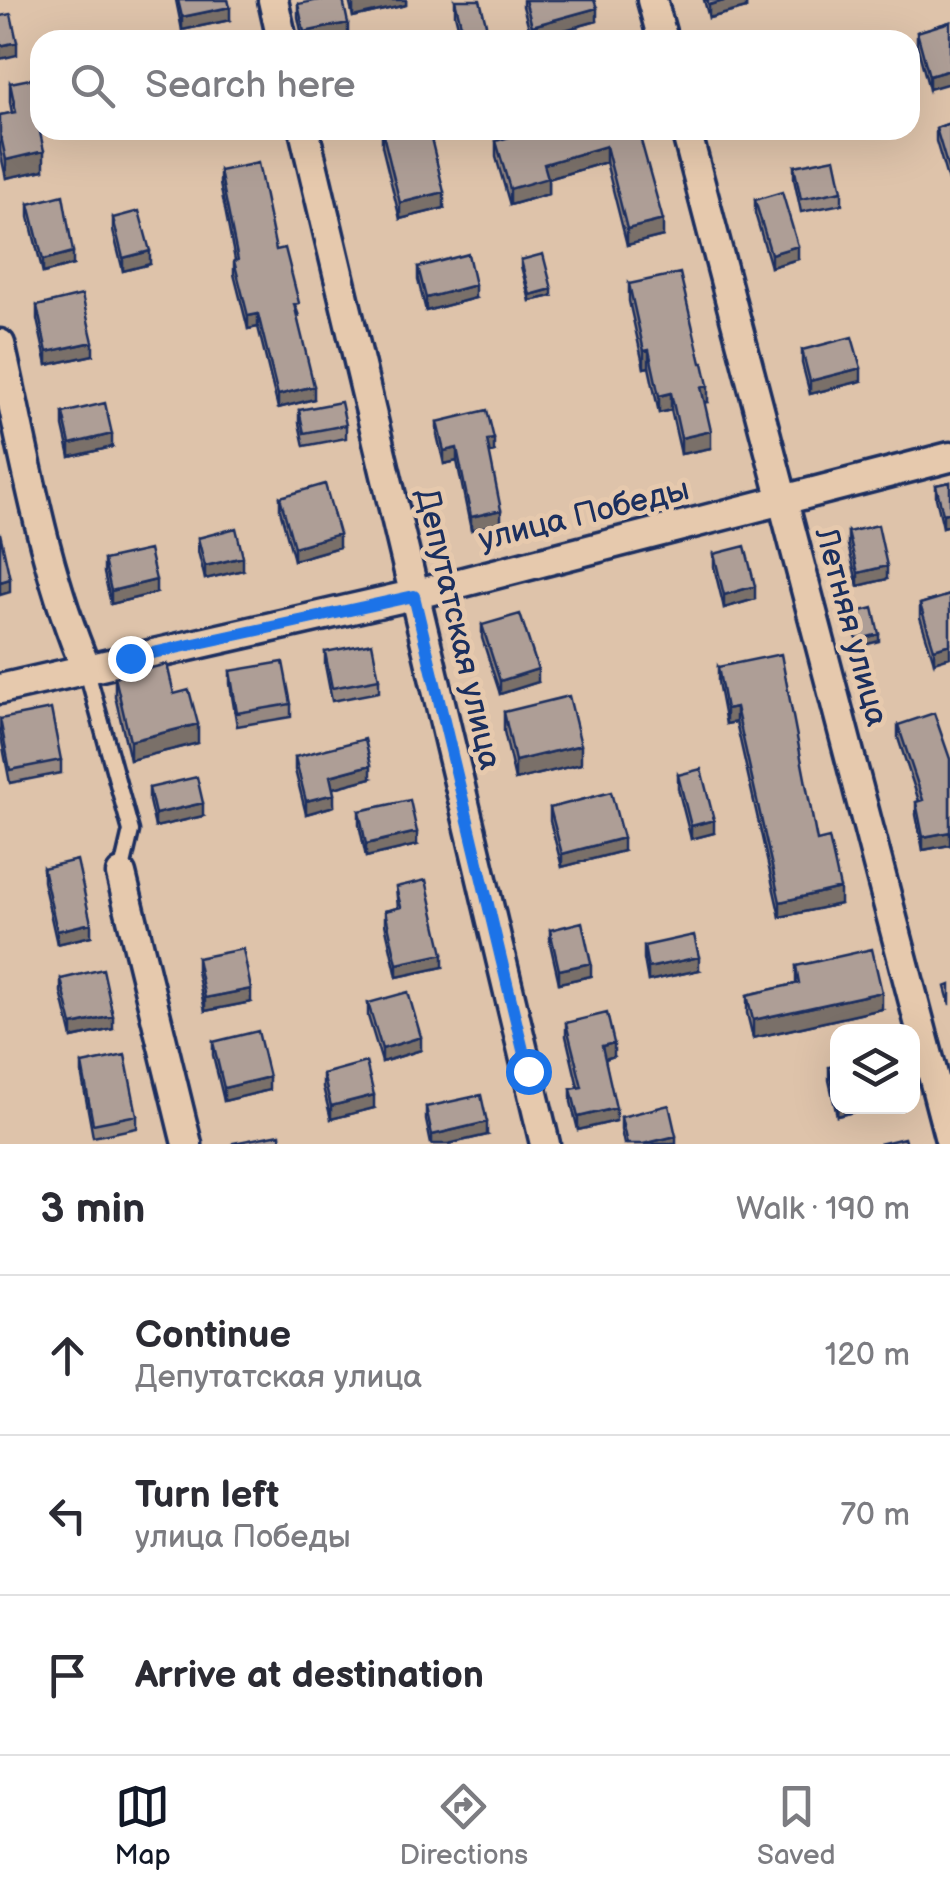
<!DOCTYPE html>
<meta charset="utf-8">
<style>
:root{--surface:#fff;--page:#f7f7f7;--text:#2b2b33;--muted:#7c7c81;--line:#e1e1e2;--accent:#111827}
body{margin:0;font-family:"Balsamiq Sans",sans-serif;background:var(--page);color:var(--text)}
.controls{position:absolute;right:30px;bottom:30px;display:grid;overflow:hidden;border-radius:20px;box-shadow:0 10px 40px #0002}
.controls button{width:90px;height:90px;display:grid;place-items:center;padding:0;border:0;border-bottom:2px solid var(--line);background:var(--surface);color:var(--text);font:50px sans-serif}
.stop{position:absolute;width:30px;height:30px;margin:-22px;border:8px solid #1a73e8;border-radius:50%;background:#fff}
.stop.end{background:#1a73e8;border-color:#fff;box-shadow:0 2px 10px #0008}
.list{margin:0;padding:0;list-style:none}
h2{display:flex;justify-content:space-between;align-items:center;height:130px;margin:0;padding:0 40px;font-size:42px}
h2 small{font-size:32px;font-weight:400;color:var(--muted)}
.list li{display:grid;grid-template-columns:65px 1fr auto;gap:30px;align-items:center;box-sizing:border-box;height:160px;padding:0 40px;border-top:2px solid var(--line)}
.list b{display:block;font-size:38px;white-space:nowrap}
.list p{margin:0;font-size:32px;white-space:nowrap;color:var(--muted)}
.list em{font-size:32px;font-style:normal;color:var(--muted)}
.icon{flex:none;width:55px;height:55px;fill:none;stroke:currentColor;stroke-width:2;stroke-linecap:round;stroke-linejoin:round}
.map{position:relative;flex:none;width:950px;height:1144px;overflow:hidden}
.search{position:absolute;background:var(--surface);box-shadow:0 10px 40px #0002;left:30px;right:30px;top:30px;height:110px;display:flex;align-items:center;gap:25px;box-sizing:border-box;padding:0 35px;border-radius:30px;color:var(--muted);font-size:38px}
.sheet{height:610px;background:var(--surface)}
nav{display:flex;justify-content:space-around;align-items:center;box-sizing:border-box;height:140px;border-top:2px solid var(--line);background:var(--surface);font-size:28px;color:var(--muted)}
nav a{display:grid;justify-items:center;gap:5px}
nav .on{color:var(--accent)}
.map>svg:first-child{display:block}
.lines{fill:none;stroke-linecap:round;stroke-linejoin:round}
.lane-casing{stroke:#1b2f5e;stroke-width:21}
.street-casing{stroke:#1b2f5e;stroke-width:35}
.lane{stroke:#e6c9ad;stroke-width:14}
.street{stroke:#e6c9ad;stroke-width:28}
.wall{fill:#968881;stroke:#1b2f5e;stroke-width:2.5}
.shaded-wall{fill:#7a6f69;stroke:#1b2f5e;stroke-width:2.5}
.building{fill:#ae9e96;stroke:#1b2f5e;stroke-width:2.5}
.route{stroke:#1a73e8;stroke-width:12}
.labels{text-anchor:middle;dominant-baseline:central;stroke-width:10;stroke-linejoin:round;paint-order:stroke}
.street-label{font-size:32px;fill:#1b2f5e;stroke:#e6c9ad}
</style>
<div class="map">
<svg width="950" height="1144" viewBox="0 0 950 1144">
<rect width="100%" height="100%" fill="#dec3aa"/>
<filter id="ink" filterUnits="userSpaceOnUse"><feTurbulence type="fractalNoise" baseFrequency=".01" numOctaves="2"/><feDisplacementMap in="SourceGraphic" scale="20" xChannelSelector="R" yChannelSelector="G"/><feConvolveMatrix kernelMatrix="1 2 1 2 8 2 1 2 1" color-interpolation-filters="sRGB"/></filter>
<g filter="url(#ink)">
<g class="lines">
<defs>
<path id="lane" d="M86 668 131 831 121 874"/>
<path id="street" d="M273 0 282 40
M652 0 663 40
M304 130 545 1144
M686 130 950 1140
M0 344C25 453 42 565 86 668
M0 689 413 595 950 457
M121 874 187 1144"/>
</defs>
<use href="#lane" class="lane-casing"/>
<use href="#street" class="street-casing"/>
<use href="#lane" class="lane"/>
<use href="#street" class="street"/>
</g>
<path class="wall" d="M176 0H228L230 20 182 30Z
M349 0H406V5L353 17Z
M455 0 490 40 459 30 455 14Z
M523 0H594L597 21 532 39 523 6Z
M704 0H746V8L709 18Z
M298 4 348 36 330 40H303L298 17Z
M950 22 929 89 917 45V32Z
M10 83 40 132 44 170 6 178 0 151V115L12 113 10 102Z
M950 123V188L936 141V128Z
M382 130 444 208 400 219 382 146Z
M638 130 663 236 627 245 606 162 548 179V194L510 205 496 157V141Z
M794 166 842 191V204L801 212 794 179Z
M220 171 276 250 299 316 297 317 314 399 278 408 258 327 248 329 234 274V261L235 260 220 184Z
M755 200 798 259 771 267 755 213Z
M29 204 73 265 43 273 29 217Z
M113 218 150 264 123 271 113 231Z
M521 260 552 296 530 301 521 266Z
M418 267 475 298 426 311 418 280Z
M629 284 708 402H704L711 448 681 454 671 410 659 413 649 367 644 368 629 301Z
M37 306 93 355 47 365 37 319Z
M802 350 861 381 810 394 802 363Z
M299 410 346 425V438L304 446 299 423Z
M63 413 112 447 70 457 63 426Z
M437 422 494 452 489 453 501 523 471 530 457 461 444 464 437 435Z
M950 482V525L943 527 936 498V485Z
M280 497 339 547 294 560 280 510Z
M848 532 887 579 858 586 848 545Z
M198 538 243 570 205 579 198 551Z
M714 554 755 599 724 608 714 567Z
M104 560 156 593 111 604 104 573Z
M950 595 934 662 920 617V604Z
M482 625 538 682 500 694 482 638Z
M325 652 379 679V692L332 701 325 665Z
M718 667 817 841 840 904 780 917 736 722 726 724 718 682Z
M230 671 291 704V717L237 726 230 684Z
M115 677 174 694 198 743 130 760 115 696Z
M504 712 581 764 515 780 504 731Z
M0 719 61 760V773L10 783 0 732Z
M898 725 950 759V845L923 850 916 815V802L919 801 898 738Z
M295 757 371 778 333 788 334 806 306 814 295 770Z
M678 775 714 833 691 839 678 788Z
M149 788 203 816 155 827 149 801Z
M550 808 623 851 562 867 550 821Z
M359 811 417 845 366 857 359 824Z
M43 868 91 936 57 944 43 881Z
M396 887 443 967 397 977 385 924V911L398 908Z
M550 930 591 976 559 983 550 943Z
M644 946 699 970 648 981 644 959Z
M197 958 251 1002 205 1011 197 971Z
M796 966 882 1009 753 1038 747 1013V995L796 984Z
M61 979 113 1029 72 1038 61 992Z
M368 1003 421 1050 382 1062 368 1016Z
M566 1023 614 1056 605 1059 616 1121 578 1130 571 1102V1089L578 1087 566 1036Z
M213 1042 269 1090 224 1101 213 1055Z
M82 1064 137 1115V1128L93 1137 82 1077Z
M829 1067 838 1106H877L837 1116 829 1080Z
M323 1074 374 1108 331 1119 323 1087Z
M426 1107 487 1135 448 1144H431L426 1120Z
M621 1117 676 1144H624L621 1130Z"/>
<path class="shaded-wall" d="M356 0H406V5L353 17V1Z
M727 0H746V8L709 18V5Z
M230 7V20L182 30V17Z
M597 8V21L532 39V26Z
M348 23V36L330 40H304V32Z
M17 42V55L0 59V46Z
M950 70V83L929 89V76Z
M36 114H40V130H51L36 133Z
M606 146V162L548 179V194L510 205V189L544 164Z
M44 151V170L6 178V160Z
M444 192V208L400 219V203Z
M663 220V236L627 245V229Z
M798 246V259L771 267V254Z
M150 251V264L123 271V258Z
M73 252V265L43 273V260Z
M475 285V298L426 311V298Z
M552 289V296L530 301V295Z
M258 314V327L248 329V316Z
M93 342V355L47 365V352Z
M649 350V367L644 368V351Z
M861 368V381L810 394V381Z
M708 385V402L701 403V387Z
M314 386V399L278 408V395Z
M671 393V410L659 413V396Z
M711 431V448L681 454V438Z
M112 434V447L70 457V444Z
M494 439V452L487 454V440Z
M457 448V461L444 464V451Z
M501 510V523L471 530V517Z
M950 512V525L943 527V514Z
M339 534V547L294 560V547Z
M243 557V570L205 579V566Z
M887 566V579L858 586V573Z
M10 579V592L0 595V582Z
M156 580V593L111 604V591Z
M755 586V599L724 608V595Z
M879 634V641L857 647V640Z
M950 644V657L934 662V649Z
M538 669V682L500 694V681Z
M736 707V722L726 724V709Z
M198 724V743L130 760V741Z
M581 745V764L515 780V761Z
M371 765V778L330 789V776Z
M334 794V806L306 814V801Z
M203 803V816L155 827V814Z
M714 820V833L691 839V826Z
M417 832V845L366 857V844Z
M950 832V845L923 850V837Z
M623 838V851L562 867V854Z
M840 888V904L780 917V902Z
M91 923V936L57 944V931Z
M443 954V967L397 977V964Z
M699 957V970L648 981V968Z
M591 963V976L559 983V970Z
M251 989V1002L205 1011V998Z
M882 992V1009L753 1038V1020Z
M113 1016V1029L72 1038V1025Z
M421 1037V1050L382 1062V1049Z
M614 1043V1056L602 1060V1046Z
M269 1077V1090L224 1101V1088Z
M374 1095V1108L331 1119V1106Z
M838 1102V1106H877L837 1116Z
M616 1108V1121L578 1130V1117Z
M487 1122V1135L448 1144H432V1135Z
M676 1136V1144H643Z"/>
<path class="building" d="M178 0H228L230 7 182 17Z
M319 0H343L348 23 304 32 298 4Z
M455 0H480L490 40H418L462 29Z
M525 0H594L597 8 532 26Z
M707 0H727L709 5Z
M11 14 17 42 0 46V16Z
M950 22V70L929 76 917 32Z
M40 77V114H36L44 151 6 160 0 132V115L16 112 10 83Z
M950 123V175L936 128Z
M382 130H429L444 192 400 203Z
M532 130H638L663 220 627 229 606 146 544 164 548 178 510 189 496 141Z
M835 158 842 191 801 199 794 166Z
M258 163 276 250 285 248 299 303 294 304 314 386 278 395 258 314 248 316 234 261 238 260 220 171Z
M782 192 798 246 771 254 755 200Z
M63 195 73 252 43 260 29 204Z
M139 211 150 251 123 258 113 218Z
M468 254 475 285 426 298 418 267Z
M543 254 552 289 530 295 521 260Z
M680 273 701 363H703L708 385 701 387 711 431 681 438 671 393 659 396 649 350 644 351 629 284Z
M82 295 93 342 47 352 37 306Z
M852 337 861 368 810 381 802 350Z
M341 402 346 425 304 433 299 410Z
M105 403 112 434 70 444 63 413Z
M487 410 494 439 487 440 501 510 471 517 457 448 444 451 437 422Z
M950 482V512L943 514 936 485Z
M325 484 339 534 294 547 280 497Z
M878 525 887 566 858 573 848 532Z
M236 528 243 557 205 566 198 538Z
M0 533 10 579 0 582Z
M745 546 755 586 724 595 714 554Z
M149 550 156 580 111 591 104 560Z
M950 595V644L934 649 920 604Z
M873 608 879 634 857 640 850 614Z
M520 614 538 669 500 681 482 625Z
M372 643 379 679 332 688 325 652Z
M781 654 817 841 829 838 840 888 780 902 736 707 726 709 718 667Z
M283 662 291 704 237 713 230 671Z
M167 664 174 694 189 690 198 724 130 741 115 677Z
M569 696 581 745 515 761 504 712Z
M51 709 61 760 10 770 0 719Z
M934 713 950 759V832L923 837 916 802 923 800 898 725Z
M365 739 371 765 330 776 334 794 306 801 295 757Z
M701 769 714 820 691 826 678 775Z
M197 777 203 803 155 814 149 788Z
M611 792 623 838 562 854 550 808Z
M410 800 417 832 366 844 359 811Z
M77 860 91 923 57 931 43 868Z
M426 880 443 954 397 964 385 911 401 907 396 887Z
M582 922 591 963 559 970 550 930Z
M694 935 699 957 648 968 644 946Z
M243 949 251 989 205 998 197 958Z
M872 949 882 992 753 1020 747 995 799 983 796 966Z
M103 969 113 1016 72 1025 61 979Z
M950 985V1005L945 987Z
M408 992 421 1037 382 1049 368 1003Z
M607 1013 614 1043 602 1046 616 1108 578 1117 571 1089 582 1087 566 1023Z
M258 1031 269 1077 224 1088 213 1042Z
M125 1055 137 1115 93 1124 82 1064Z
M366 1062 374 1095 331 1106 323 1074Z
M838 1065V1102L837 1103 829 1067Z
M481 1095 487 1122 432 1135 426 1107Z
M669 1105 676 1136 643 1144H627L621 1117Z
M280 1134 281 1144H233V1143Z
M904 1138 906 1144H879Z"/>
</g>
<g class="lines" filter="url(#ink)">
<path class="route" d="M130 658 414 596 528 1071"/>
</g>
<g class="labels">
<g class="street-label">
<text transform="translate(584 515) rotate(-14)">улица Победы</text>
<text transform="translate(851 627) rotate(75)">Летняя улица</text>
<text transform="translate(458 629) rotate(77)">Депутатская улица</text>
</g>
</g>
</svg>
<div class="controls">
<button><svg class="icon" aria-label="layers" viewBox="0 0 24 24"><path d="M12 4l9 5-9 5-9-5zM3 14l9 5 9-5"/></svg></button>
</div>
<div class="stop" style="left:528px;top:1071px"></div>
<div class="stop end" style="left:130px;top:658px"></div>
<div class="search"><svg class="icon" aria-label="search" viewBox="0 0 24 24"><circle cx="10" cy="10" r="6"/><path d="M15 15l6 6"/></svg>Search here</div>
</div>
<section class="sheet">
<h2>3 min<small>Walk · 190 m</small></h2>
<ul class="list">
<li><svg class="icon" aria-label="ahead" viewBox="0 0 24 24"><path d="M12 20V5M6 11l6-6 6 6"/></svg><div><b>Continue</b><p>Депутатская улица</p></div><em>120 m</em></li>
<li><svg class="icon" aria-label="left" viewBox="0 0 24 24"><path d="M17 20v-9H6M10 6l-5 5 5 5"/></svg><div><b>Turn left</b><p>улица Победы</p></div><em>70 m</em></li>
<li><svg class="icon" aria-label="arrive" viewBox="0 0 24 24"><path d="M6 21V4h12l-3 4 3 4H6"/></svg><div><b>Arrive at destination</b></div></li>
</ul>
</section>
<nav>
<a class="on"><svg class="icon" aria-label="map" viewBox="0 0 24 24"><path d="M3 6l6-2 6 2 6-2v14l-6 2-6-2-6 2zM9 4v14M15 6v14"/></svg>Map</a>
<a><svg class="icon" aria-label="directions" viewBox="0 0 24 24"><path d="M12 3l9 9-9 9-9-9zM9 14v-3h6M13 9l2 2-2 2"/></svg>Directions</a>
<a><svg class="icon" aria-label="saved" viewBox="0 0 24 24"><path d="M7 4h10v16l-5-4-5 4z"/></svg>Saved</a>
</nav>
